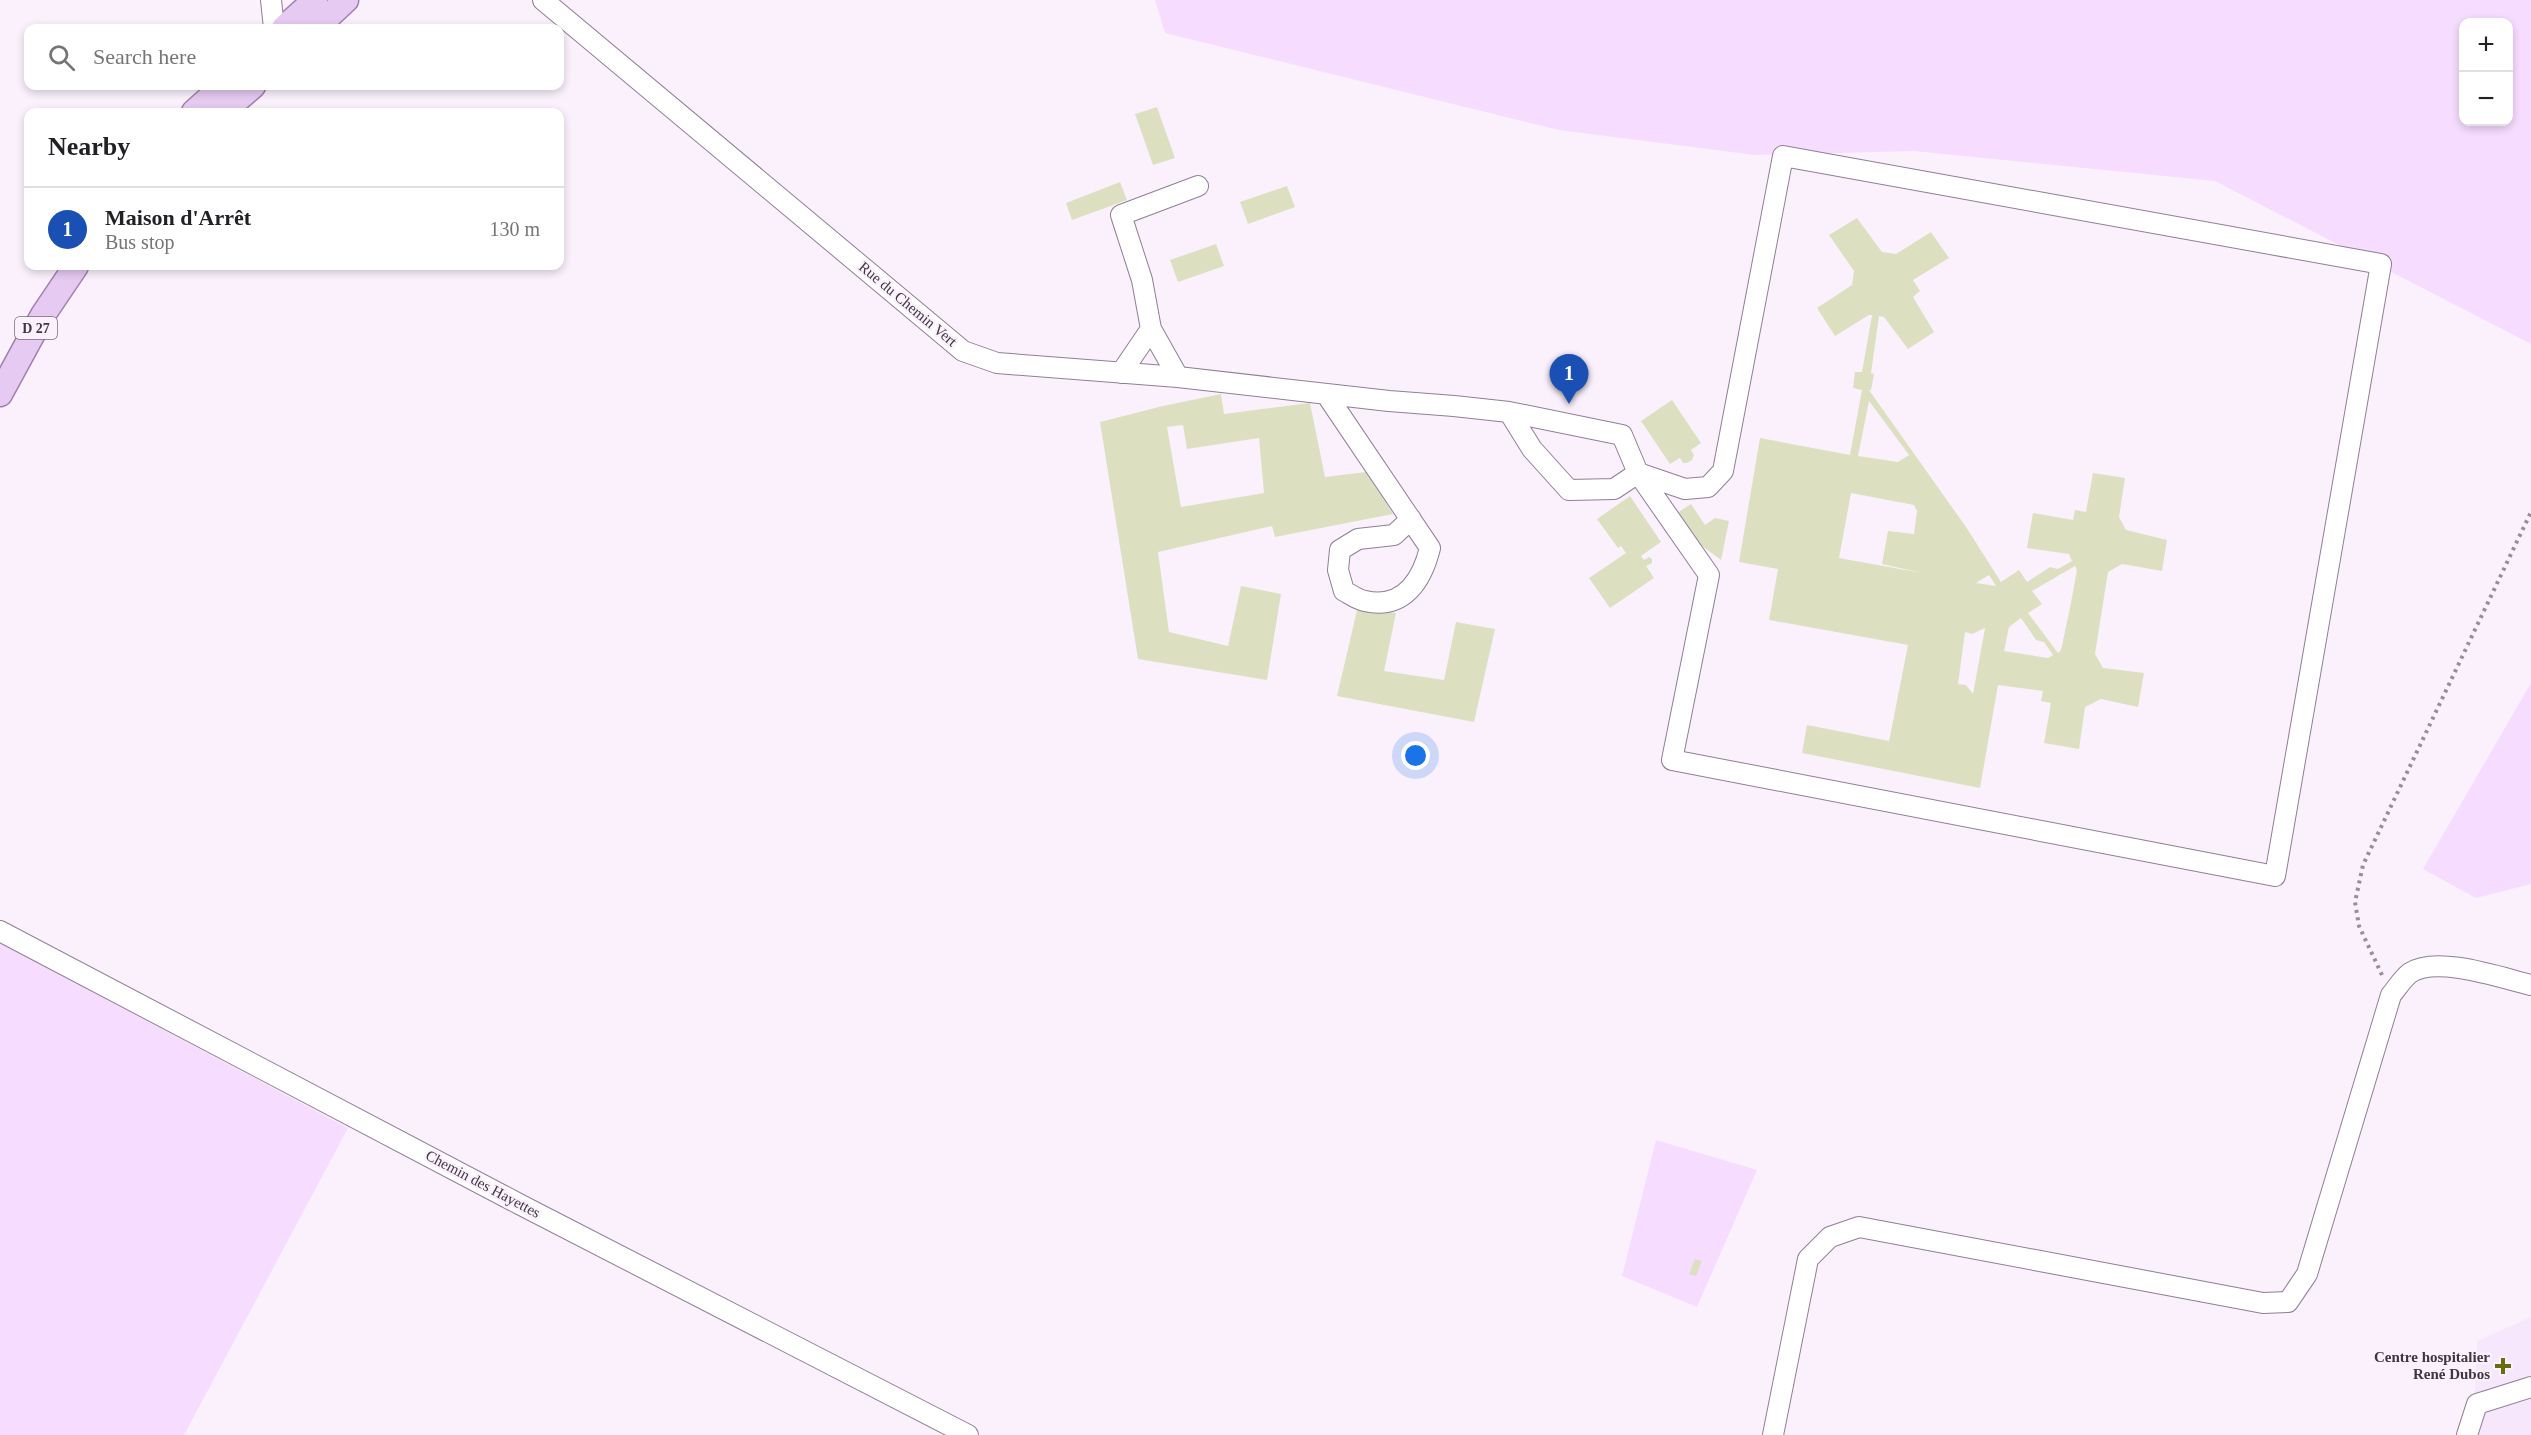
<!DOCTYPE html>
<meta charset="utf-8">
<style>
:root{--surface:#fff;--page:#f2f2f2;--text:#202124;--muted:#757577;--line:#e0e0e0;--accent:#0f766e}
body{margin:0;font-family:Georgia,serif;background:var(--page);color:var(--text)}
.controls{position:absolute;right:18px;top:18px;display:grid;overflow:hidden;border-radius:12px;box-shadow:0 3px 9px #0003}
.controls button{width:54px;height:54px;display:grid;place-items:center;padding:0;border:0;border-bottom:2px solid var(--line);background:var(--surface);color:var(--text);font:30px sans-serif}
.you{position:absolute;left:1416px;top:756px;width:21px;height:21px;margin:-15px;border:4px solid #fff;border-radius:50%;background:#1a73e8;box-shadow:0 0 0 9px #1a73e833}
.badge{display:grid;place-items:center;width:39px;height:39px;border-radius:50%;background:var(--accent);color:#fff;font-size:20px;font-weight:700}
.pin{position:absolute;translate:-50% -50px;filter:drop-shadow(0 2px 3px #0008)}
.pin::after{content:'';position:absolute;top:32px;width:21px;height:18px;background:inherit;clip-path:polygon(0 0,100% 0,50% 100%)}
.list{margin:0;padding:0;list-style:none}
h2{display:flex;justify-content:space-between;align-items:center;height:78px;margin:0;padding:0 24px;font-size:26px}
h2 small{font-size:20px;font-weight:400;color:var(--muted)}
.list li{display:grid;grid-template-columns:39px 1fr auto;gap:18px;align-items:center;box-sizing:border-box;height:84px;padding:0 24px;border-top:2px solid var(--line)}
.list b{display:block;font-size:22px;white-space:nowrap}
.list p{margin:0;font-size:20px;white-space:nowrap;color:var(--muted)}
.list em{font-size:20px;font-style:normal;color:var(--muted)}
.icon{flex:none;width:33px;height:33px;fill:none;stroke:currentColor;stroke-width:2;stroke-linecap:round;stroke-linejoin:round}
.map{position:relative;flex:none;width:2531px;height:1435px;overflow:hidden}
.search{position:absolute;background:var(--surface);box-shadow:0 3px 9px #0003;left:24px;top:24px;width:540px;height:66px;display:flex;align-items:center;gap:15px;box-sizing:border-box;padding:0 21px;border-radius:12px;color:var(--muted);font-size:22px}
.panel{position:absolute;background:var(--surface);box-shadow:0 3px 9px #0003;left:24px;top:108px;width:540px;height:162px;border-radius:12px}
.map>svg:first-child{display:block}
.built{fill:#f6e7fc}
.green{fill:#f6dcff;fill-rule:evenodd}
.building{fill:#dde0c0;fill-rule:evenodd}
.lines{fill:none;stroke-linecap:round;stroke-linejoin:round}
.minor-casing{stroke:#907e97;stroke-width:22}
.major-casing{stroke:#a17fad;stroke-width:27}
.path{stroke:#958d98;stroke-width:4;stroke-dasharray:3 4.5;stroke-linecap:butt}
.minor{stroke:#fff;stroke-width:20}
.major{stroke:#e6caf1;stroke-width:24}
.poi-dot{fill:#696b0d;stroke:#faf1fd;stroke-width:2}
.labels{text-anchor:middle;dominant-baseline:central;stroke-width:5;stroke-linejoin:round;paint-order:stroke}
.shield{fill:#faf1fd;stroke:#766e79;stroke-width:1.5}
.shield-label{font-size:14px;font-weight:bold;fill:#3e3640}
.street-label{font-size:15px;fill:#3e3640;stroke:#faf1fd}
.poi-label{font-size:15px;font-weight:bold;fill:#3e3640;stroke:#faf1fd;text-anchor:end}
</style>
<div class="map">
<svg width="2531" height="1435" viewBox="0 0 2531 1435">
<rect width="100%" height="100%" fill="#faf1fd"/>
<path class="built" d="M2531 1317V1435H2460L2475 1390 2477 1341Z"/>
<path class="green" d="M1155 0H2531V344L2215 181 1914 151 1755 155 1559 130 1165 33ZM2464 22H2508V122H2464Z
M2531 683V884L2476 898 2423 869Z
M0 943 348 1128 184 1435H0Z
M1656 1140 1757 1170 1697 1307 1622 1276Z"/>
<path class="building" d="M1157 107 1175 158 1153 165 1135 114Z
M1120 182 1127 200 1072 220 1066 203Z
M1287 186 1295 207 1248 224 1240 202Z
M1857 218 1882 252 1896 254 1931 232 1949 258 1913 280 1920 291 1913 297 1934 332 1908 349 1884 317 1879 316 1871 373 1874 374 1871 390H1869L1966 527 2001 582 2019 570 2027 582 2050 567 2058 569 2072 561 2069 554 2027 548 2033 513 2073 520 2075 510 2086 512 2093 473 2125 478 2119 517 2126 530 2167 540 2162 571 2122 564 2108 572 2095 654 2103 668 2144 673 2138 707 2101 699 2085 707 2079 749 2044 743 2051 703 2041 701 2043 691 1998 685 1980 788 1802 753 1807 725 1889 741 1886 757 1908 645 1769 620 1778 569 1739 562 1760 438 1850 455 1862 390 1853 388 1855 372H1862L1872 315H1869L1835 336 1817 308 1852 285 1854 271 1829 235ZM1869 401 1909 455 1898 462 1858 456ZM1851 493 1914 505 1917 511 1914 534 1888 531 1882 564 1922 573 1839 558ZM2075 566 2077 570 2070 608 2061 650 2058 653 2028 613 2042 604 2032 591ZM1989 575 1996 586 1976 583ZM2021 618 2036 640 2044 642 2053 655 2048 658 2004 651 2009 627ZM1985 628 1973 694 1966 685 1958 684 1965 632 1972 634Z
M1216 244 1224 266 1178 282 1170 260Z
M1221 394 1224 414 1310 403 1325 477 1366 472 1393 514 1275 537 1272 526 1158 552 1169 632 1228 646 1241 586 1281 594 1267 680 1138 659 1100 422 1163 406ZM1183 425 1187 449 1259 438 1264 493 1181 507 1167 427Z
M1672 400 1701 443 1691 450 1694 455 1692 460 1687 463H1683L1680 458 1670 464 1641 421Z
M1630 496 1661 542 1641 556 1644 560 1649 557 1652 559V563L1646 566 1654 578 1610 608 1589 578 1626 553 1621 546 1618 548 1597 519Z
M1691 504 1705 525 1715 518 1729 521 1721 560 1694 540 1677 513Z
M1358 606 1396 613 1384 671 1444 680 1456 622 1495 629 1474 722 1337 696Z
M1695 1259 1702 1261 1696 1276 1689 1274Z"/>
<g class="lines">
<defs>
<path id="minor" d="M271 0 274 28
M543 0 963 351 997 363 1178 377 1389 401 1454 406 1509 412 1622 435 1638 473 1614 489 1569 490 1532 449 1509 412
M1783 156 2381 264 2275 876 1672 760 1709 575 1638 473 1685 489 1708 487 1723 471Z
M1121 373 1151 329
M1178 377 1151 329 1142 280 1121 215 1198 186
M1326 394 1430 548C1422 580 1404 610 1365 601 1358 600 1350 594 1344 591L1338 570 1340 550 1358 539 1394 535 1411 519
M0 931 521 1205 968 1435
M1773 1435 1808 1259 1830 1237 1859 1227 2263 1303 2288 1302 2307 1274 2391 995C2397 988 2403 978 2410 973 2436 955 2502 978 2531 985
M2467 1435 2477 1404 2531 1387"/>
<path id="major" d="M284 28 315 0
M316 28 346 0
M194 112 223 86
M223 112 253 86
M0 394 43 315 76 266"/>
</defs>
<use href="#minor" class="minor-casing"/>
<use href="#major" class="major-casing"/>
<path class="path" d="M2382 975 2359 926 2355 902 2363 865 2531 512"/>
<use href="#minor" class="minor"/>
<use href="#major" class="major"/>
</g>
<path class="poi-dot" d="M2500 1357h6v6h6v6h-6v6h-6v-6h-6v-6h6z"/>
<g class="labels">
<rect class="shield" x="15" y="317" width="42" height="22" rx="4.5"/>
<g class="shield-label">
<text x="36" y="328">D 27</text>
</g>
<g class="street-label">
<text transform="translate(908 304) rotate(40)">Rue du Chemin Vert</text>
<text transform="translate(483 1184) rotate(28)">Chemin des Hayettes</text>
</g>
<g class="poi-label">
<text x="2490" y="1357">Centre hospitalier<tspan x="2490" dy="17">René Dubos</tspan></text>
</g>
</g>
</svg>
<div class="controls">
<button>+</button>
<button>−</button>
</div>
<div class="you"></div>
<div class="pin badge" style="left:1569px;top:404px;background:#1a4fb4">1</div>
<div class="search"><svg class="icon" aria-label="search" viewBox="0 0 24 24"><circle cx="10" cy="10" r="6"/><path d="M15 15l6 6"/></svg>Search here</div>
<section class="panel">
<h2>Nearby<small></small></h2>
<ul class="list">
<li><span class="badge" style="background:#1a4fb4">1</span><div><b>Maison d'Arrêt</b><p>Bus stop</p></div><em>130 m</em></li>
</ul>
</section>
</div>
